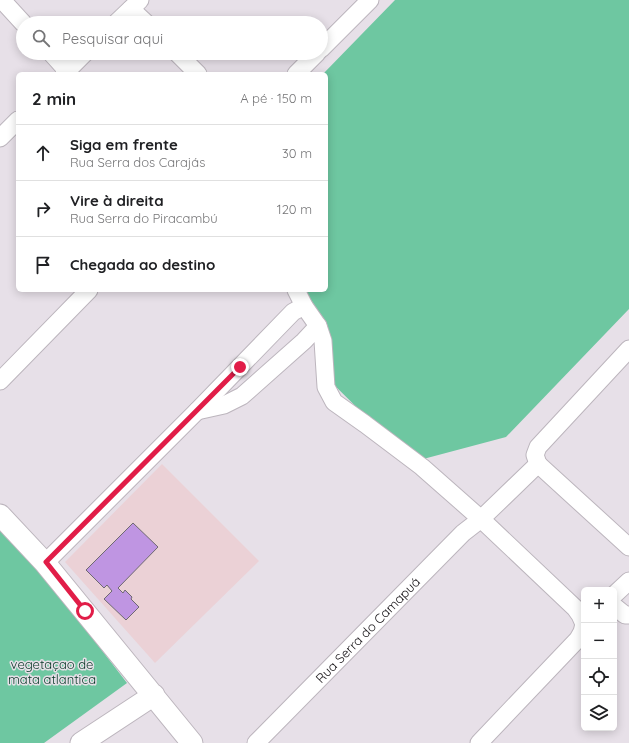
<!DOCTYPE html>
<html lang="pt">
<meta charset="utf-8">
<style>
:root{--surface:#fff;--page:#f6f6f6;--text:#202124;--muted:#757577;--line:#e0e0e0}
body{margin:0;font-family:Quicksand,sans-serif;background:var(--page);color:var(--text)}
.controls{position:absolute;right:12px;bottom:12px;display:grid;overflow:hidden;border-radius:6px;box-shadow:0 2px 10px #0003}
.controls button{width:36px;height:36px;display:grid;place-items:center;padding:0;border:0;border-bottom:1px solid var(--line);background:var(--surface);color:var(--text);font:20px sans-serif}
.stop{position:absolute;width:12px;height:12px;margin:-9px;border:3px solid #e11d48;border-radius:50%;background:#fff}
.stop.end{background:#e11d48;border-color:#fff;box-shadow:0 1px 4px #0008}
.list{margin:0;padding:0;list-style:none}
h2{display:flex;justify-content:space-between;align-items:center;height:52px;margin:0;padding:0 16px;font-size:17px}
h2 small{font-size:13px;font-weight:400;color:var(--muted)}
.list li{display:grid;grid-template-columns:26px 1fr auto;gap:12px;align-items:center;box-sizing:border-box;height:56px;padding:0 16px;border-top:1px solid var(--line)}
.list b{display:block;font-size:15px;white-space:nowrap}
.list p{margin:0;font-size:13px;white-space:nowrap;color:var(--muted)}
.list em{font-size:13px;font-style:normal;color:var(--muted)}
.icon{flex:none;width:22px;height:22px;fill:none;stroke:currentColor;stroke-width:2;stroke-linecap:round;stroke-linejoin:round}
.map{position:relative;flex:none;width:629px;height:743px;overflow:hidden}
.search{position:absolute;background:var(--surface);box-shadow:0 2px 10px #0003;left:16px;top:16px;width:312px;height:44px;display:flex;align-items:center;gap:10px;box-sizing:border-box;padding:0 14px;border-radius:22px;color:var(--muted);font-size:15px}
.panel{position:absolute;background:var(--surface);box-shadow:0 2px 10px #0003;left:16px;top:72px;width:312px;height:220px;border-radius:6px}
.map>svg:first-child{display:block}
.medical{fill:#ebd1d6}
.green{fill:#6ec7a1}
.building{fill:#bf95e2;stroke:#6e6971}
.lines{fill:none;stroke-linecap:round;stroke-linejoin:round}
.minor-casing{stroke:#bcb5bd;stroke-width:19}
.tertiary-casing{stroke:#bcb5bd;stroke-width:23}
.minor{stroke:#fff;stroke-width:17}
.tertiary{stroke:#fff;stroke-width:21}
.route{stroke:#e11d48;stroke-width:5}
.labels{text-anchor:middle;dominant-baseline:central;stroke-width:3;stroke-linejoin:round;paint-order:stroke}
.street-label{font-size:13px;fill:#151215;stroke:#e7e0e8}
.park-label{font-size:13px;fill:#063625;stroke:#e7e0e8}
</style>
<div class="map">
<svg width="629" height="743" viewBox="0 0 629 743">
<rect width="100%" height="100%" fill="#e7e0e8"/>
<path class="medical" d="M162 464 259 561 155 663 65 562Z"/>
<path class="green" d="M395 0H629V309L506 437 412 462 323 374 307 290H326V74H323Z
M0 527 30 557 127 683 44 743H0Z"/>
<path class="building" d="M133 523 158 547 118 588 123 593 125 590 132 597 131 599 139 607 126 620 104 599 112 591 107 585 104 588 86 570Z"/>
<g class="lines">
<defs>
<g id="minor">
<path d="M2 0 23 23"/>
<path d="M131 9 146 23"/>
<path d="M116 23 140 0"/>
<path d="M321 49 370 0"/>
<path d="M51 53 70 74"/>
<path d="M177 53 198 74"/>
<path d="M64 74 85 53"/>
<path d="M296 74 317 53"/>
<path d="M0 138 18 120"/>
<path d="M296 290 304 306 318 326 323 341 326 387 334 402 365 424 422 467 481 519 575 608 580 615 584 624"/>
<path d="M0 381 89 290"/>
<path d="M197 411 224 405 242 396 304 341 318 326"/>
<path d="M538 464 535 455 538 447 629 349"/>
<path d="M538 464 629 547"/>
<path d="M45 563 197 411 293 312 304 306"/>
<path d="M614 595 629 581"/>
<path d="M614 606 625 615H629"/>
<path id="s1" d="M256 743 463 533 481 519 538 464"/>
<path d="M479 743 578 639 582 632 584 624"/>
</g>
<path id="tertiary" d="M0 515 45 563 192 743
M81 743 154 695"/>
</defs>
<use href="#minor" class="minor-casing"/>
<use href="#tertiary" class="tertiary-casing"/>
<use href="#minor" class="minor"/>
<use href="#tertiary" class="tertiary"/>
</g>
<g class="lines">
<path class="route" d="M85 611 46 562 240 367"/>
</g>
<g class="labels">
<g class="street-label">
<text stroke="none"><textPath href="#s1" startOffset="159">Rua Serra do Camapuá</textPath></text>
</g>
<g class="park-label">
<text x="52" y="664">vegetaçao de<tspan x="52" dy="15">mata atlantica</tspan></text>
</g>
</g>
</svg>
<div class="controls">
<button>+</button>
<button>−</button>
<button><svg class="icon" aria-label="locate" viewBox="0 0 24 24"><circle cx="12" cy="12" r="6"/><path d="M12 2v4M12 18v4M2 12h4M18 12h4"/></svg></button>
<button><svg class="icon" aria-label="layers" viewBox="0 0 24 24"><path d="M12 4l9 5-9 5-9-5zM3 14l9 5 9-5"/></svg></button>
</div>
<div class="stop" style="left:85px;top:611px"></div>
<div class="stop end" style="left:240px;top:367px"></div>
<div class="search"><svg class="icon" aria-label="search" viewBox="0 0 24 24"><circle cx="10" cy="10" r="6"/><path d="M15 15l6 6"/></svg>Pesquisar aqui</div>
<section class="panel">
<h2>2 min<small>A pé · 150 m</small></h2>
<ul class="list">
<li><svg class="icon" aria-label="ahead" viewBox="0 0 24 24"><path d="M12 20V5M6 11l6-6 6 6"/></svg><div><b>Siga em frente</b><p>Rua Serra dos Carajás</p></div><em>30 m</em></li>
<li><svg class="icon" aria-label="right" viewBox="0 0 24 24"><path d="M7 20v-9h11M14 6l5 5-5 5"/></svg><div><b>Vire à direita</b><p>Rua Serra do Piracambú</p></div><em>120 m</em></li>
<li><svg class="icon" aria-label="arrive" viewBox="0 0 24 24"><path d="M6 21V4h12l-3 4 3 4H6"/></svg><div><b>Chegada ao destino</b></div></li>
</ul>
</section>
</div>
